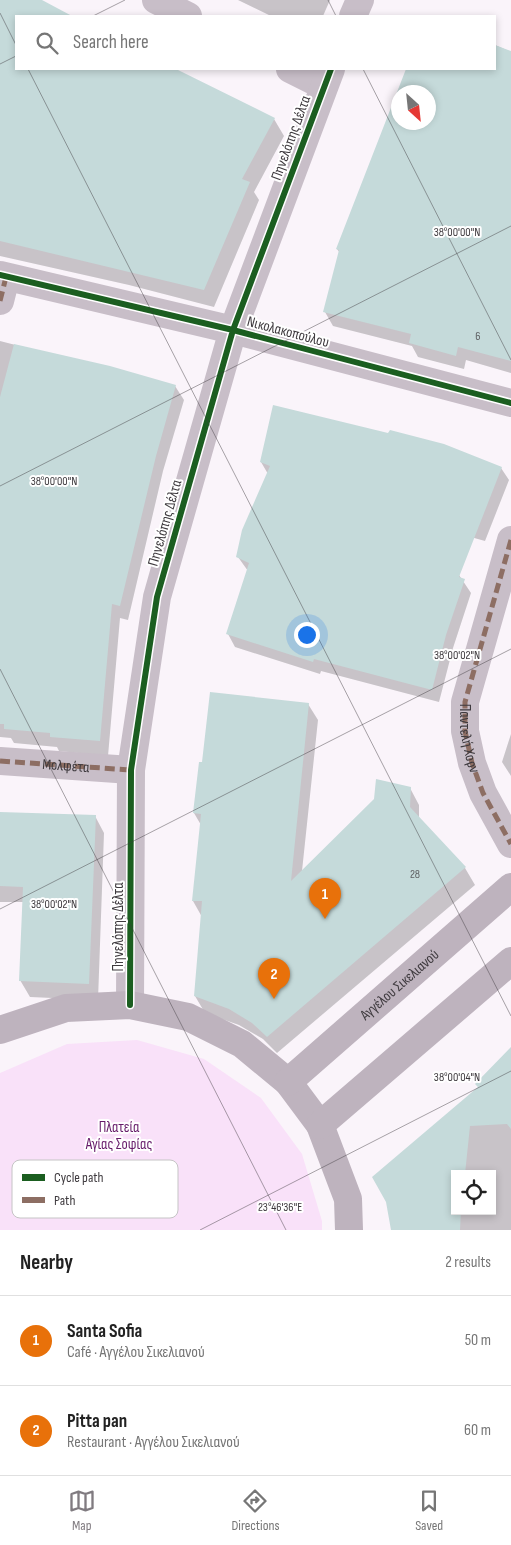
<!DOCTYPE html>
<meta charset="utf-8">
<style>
:root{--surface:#fff;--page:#f2f2f2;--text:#222;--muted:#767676;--line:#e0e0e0;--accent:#807b80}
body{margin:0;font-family:"Sofia Sans Condensed",sans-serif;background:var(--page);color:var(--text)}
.controls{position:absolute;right:15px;bottom:15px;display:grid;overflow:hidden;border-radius:0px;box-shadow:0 2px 8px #0003}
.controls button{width:45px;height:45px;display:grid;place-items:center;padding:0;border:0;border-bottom:1px solid var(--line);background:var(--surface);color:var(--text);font:25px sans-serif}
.compass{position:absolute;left:391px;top:85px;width:45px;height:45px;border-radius:50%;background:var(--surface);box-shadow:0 2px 8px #0003;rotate:153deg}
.you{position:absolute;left:306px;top:634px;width:18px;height:18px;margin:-12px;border:4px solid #fff;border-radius:50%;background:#1a73e8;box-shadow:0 0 0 8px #1a73e833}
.badge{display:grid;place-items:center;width:32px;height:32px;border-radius:50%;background:var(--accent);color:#fff;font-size:16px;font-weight:700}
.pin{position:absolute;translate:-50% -41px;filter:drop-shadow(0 1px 2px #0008)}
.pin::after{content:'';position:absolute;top:26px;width:18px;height:15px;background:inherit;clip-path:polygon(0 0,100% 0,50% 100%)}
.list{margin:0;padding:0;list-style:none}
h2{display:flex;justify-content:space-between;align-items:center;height:65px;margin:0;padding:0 20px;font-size:21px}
h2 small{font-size:16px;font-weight:400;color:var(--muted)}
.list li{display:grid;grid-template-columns:32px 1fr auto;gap:15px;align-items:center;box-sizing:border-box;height:90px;padding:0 20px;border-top:1px solid var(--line)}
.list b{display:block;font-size:19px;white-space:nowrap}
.list p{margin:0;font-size:16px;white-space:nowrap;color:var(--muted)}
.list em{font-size:16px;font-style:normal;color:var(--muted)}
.icon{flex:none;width:28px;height:28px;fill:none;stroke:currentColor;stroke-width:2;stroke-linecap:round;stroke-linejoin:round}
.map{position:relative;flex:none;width:511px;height:1230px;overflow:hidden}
.search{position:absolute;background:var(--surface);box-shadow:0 2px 8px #0003;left:15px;right:15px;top:15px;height:55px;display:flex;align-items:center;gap:12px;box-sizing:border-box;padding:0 18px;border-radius:0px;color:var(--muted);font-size:19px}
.sheet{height:245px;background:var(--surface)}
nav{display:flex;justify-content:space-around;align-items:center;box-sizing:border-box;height:70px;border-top:1px solid var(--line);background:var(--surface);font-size:14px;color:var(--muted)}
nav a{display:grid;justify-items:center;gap:2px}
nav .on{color:var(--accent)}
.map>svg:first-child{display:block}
.green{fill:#f9e1f9}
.shadow{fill:#0003;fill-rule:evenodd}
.building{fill:#c5dada;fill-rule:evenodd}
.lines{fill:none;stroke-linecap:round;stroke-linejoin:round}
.street{stroke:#c8bec8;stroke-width:28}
.secondary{stroke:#beb3be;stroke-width:28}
.quiet{stroke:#8d6e63;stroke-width:5;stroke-dasharray:10 5;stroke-linecap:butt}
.cycleway-casing{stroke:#fff;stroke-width:9}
.cycleway{stroke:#1b5e20;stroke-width:6}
.ticks{fill:none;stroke:#3e3a3e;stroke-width:1;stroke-opacity:0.45}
.labels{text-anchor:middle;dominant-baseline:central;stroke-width:4;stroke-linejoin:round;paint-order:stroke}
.number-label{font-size:12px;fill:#606265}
.street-label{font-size:15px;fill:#3e3a3e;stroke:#fff}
.park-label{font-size:15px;fill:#661b6a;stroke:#fff}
.key{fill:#fff;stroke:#c5c4c5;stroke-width:1}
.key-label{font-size:14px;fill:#3e3a3e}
.ticks-label{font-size:12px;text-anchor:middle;fill:#3e3a3e;stroke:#fff;stroke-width:4;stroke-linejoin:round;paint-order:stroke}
</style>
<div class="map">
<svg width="511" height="1230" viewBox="0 0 511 1230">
<rect width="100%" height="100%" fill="#faf4fa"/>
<path class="green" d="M137 1040 204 1059 261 1098 302 1154 322 1221V1230H0V1073L67 1044Z"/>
<path class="shadow" d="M0 0H39L69 16H16V69H173L274 119 284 136 254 192 259 200 214 307 129 285 0 256Z
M238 0H330L323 16H271Z
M495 45 511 52V373L466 360 464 369 418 357 412 346 333 326 325 312 340 253 337 249 407 69H495ZM398 92H428V122H398Z
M0 341 175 386 184 400 163 471 128 620 120 618 108 756 59 751 57 747 14 743 11 738 0 737Z
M261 462 501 468 509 480 485 541 399 517 459 575 471 593 453 648 439 702 321 671 320 674 235 647 228 634 248 571 238 557 268 474Z
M308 704 318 720 302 871 410 788 419 805V819L465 868 475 885 277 1053 263 1039 239 1025 205 1013 195 996 202 917 193 901 201 825 194 813 203 764Z
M511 734V776L502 762Z
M0 813 95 816 104 833 98 1000 30 997 20 980 23 902H0Z
M511 1054V1230H392L479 1088ZM455 1174H492V1211H455Z"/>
<path class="building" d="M0 0H42L72 16H16V69H176L275 118 242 179 250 182 204 290 0 241Z
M495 45 511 51V361L458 347 456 356 409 343 411 334 323 312 339 250 336 249 406 69H495ZM398 92H428V122H398Z
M14 344 110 366 176 385 156 456 120 606 112 604 100 741 50 737V733L4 729V724H0V397Z
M273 405 388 433 390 430 444 444 502 467 459 577 465 579 446 635 432 690 314 659 313 662 226 634 249 563 236 557 242 530 270 466 260 462Z
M210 692 309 703 291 881 374 799 376 779 411 787 410 807 466 867 267 1037 252 1023 229 1009 194 996 202 901H192L201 814 193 813 199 762H202Z
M0 812 96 815 89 984 19 981 23 887 0 886Z
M511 1047V1129L507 1124 470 1126 465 1174H455V1211H461L460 1230H391L386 1202 372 1177 478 1087 475 1084Z"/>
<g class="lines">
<g class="street">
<path d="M156 0 188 16"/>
<path d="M353 16 360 0"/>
<path d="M290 69 324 86"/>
<path d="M0 275 233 330 511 403"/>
<path d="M0 301 6 277"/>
<path id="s1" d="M511 540 465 702V731L472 763 483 793 511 844"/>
<path id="s2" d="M0 761 131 770"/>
<path d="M130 1005 131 770 157 597 233 330 331 69"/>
</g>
<g class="secondary">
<path d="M0 1030 66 1008 130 1005 188 1017 242 1044 288 1082 320 1125 348 1199 349 1230"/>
<path id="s3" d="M288 1082 511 887"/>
<path d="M320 1125 511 961"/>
</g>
<path class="quiet" d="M0 301 6 277
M511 540 465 702V731L472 763 483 793 511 844
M0 761 131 770"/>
<defs>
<path id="cycleway" d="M0 275 233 330 511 403
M130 1005 131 770 157 597 233 330 331 69"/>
</defs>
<use href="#cycleway" class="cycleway-casing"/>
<use href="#cycleway" class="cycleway"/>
</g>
<path class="ticks" d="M328 0 336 16M0 13 16 45M93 16 125 0M0 64 16 56M28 69 511 1016M363 69 511 360M0 486 511 226M0 669 286 1230M0 909 511 649M200 1230 511 1071"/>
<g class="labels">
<g class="number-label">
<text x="478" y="336">6</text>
<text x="415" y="874">28</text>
</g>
<g class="street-label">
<text transform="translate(291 138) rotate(-70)">Πηνελόπης Δέλτα</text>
<text transform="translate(288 332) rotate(15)">Νικολακοπούλου</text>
<text transform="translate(165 523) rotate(-74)">Πηνελόπης Δέλτα</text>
<text stroke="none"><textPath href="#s1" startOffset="205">Παντελή Χορν</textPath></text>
<text stroke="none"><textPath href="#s2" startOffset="66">Μολφέτα</textPath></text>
<text transform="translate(118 927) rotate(-90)">Πηνελόπης Δέλτα</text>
<text stroke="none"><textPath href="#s3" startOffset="148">Αγγέλου Σικελιανού</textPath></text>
</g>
<g class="park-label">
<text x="119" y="1127">Πλατεία<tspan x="119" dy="17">Αγίας Σοφίας</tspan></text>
</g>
</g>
<rect x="12" y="1160" width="166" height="58" rx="8" class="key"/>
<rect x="22" y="1174" width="23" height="7" fill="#1b5e20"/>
<rect x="22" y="1197" width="23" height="6" fill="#8d6e63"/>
<g class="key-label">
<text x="54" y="1182">Cycle path</text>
<text x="54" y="1205">Path</text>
</g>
<g class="ticks-label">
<text x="457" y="236">38°00'00"N</text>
<text x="54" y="485">38°00'00"N</text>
<text x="457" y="659">38°00'02"N</text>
<text x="54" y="908">38°00'02"N</text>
<text x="457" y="1081">38°00'04"N</text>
<text x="280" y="1211">23°46'36"E</text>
</g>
</svg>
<div class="controls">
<button><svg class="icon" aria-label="locate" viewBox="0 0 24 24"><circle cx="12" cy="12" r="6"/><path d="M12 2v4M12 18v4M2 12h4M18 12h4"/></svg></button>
</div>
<svg class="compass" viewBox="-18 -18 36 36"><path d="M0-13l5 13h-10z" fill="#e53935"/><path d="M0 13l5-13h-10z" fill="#767676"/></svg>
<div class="you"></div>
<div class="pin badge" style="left:325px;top:919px;background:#e8710a">1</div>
<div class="pin badge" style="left:274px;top:999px;background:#e8710a">2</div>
<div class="search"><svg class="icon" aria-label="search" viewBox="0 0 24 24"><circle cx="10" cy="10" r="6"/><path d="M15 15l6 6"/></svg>Search here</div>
</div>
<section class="sheet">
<h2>Nearby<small>2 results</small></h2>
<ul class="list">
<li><span class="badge" style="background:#e8710a">1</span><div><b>Santa Sofia</b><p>Café · Αγγέλου Σικελιανού</p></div><em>50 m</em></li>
<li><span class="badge" style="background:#e8710a">2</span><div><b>Pitta pan</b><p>Restaurant · Αγγέλου Σικελιανού</p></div><em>60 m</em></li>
</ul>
</section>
<nav>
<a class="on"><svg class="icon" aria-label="map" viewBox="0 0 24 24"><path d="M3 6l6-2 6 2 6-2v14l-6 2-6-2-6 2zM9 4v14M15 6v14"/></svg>Map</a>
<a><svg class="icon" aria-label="directions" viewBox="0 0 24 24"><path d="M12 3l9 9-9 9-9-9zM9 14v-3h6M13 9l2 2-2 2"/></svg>Directions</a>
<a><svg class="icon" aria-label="saved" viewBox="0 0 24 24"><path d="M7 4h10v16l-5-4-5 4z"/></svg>Saved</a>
</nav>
